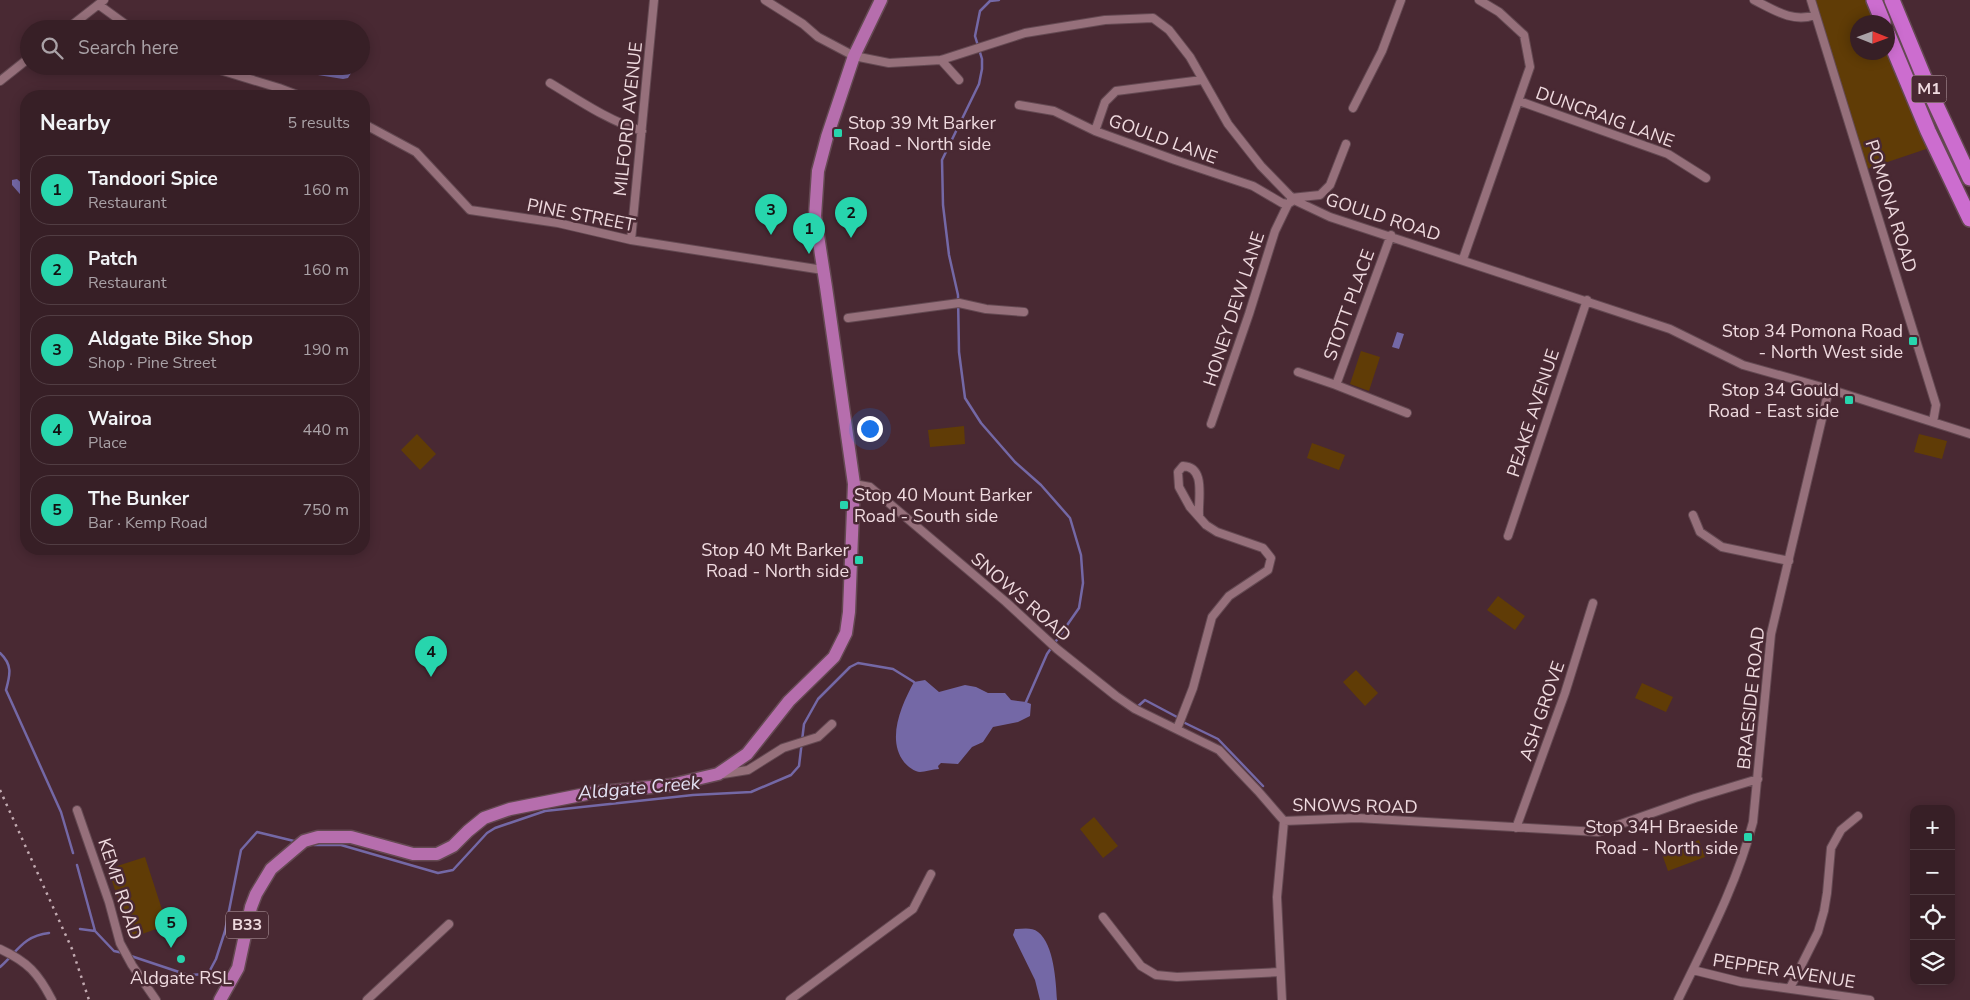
<!DOCTYPE html>
<meta charset="utf-8">
<style>
:root{--surface:#371f26;--page:#422c32;--text:#f1f3f6;--muted:#aaa2a7;--line:#513d43;--accent:#27d5ad}
body{margin:0;font-family:"Nunito Sans",sans-serif;background:var(--page);color:var(--text)}
.controls{position:absolute;right:15px;bottom:15px;display:grid;overflow:hidden;border-radius:10px;box-shadow:0 2px 12px #0003}
.controls button{width:45px;height:45px;display:grid;place-items:center;padding:0;border:0;border-bottom:1px solid var(--line);background:var(--surface);color:var(--text);font:25px sans-serif}
.compass{position:absolute;left:1850px;top:15px;width:45px;height:45px;border-radius:50%;background:var(--surface);box-shadow:0 2px 12px #0003;rotate:91deg}
.you{position:absolute;left:869px;top:428px;width:18px;height:18px;margin:-12px;border:4px solid #fff;border-radius:50%;background:#1a73e8;box-shadow:0 0 0 8px #1a73e833}
.badge{display:grid;place-items:center;width:32px;height:32px;border-radius:50%;background:var(--accent);color:#111;font-size:16px;font-weight:700}
.pin{position:absolute;translate:-50% -41px;filter:drop-shadow(0 1px 2px #0008)}
.pin::after{content:'';position:absolute;top:26px;width:18px;height:15px;background:inherit;clip-path:polygon(0 0,100% 0,50% 100%)}
.list{margin:0;padding:0;list-style:none}
h2{display:flex;justify-content:space-between;align-items:center;height:65px;margin:0;padding:0 20px;font-size:21px}
h2 small{font-size:16px;font-weight:400;color:var(--muted)}
.list li{display:grid;grid-template-columns:32px 1fr auto;gap:15px;align-items:center;box-sizing:border-box;height:70px;margin:0 10px 10px;padding:0 10px;border:1px solid var(--line);border-radius:20px}
.list b{display:block;font-size:19px;white-space:nowrap}
.list p{margin:0;font-size:16px;white-space:nowrap;color:var(--muted)}
.list em{font-size:16px;font-style:normal;color:var(--muted)}
.icon{flex:none;width:28px;height:28px;fill:none;stroke:currentColor;stroke-width:2;stroke-linecap:round;stroke-linejoin:round}
.map{position:relative;flex:none;width:1970px;height:1000px;overflow:hidden}
.search{position:absolute;background:var(--surface);box-shadow:0 2px 12px #0003;left:20px;top:20px;width:350px;height:55px;display:flex;align-items:center;gap:12px;box-sizing:border-box;padding:0 18px;border-radius:28px;color:var(--muted);font-size:19px}
.panel{position:absolute;background:var(--surface);box-shadow:0 2px 12px #0003;left:20px;top:90px;width:350px;height:465px;border-radius:20px}
.map>svg:first-child{display:block}
.green{fill:#603c06}
.water{fill:#7468a6}
.lines{fill:none;stroke-linecap:round;stroke-linejoin:round}
.stream{stroke:#7468a6;stroke-width:2.5}
.street-casing{stroke:#644952;stroke-width:10}
.primary-casing{stroke:#644952;stroke-width:15}
.highway-casing{stroke:#644952;stroke-width:18}
.street{stroke:#96707b;stroke-width:8}
.primary{stroke:#b66ead;stroke-width:12}
.highway{stroke:#cc6dcf;stroke-width:15}
.rail{stroke:#c2aab1;stroke-width:2.5;stroke-dasharray:2.5 5;stroke-linecap:butt}
.poi-dot{fill:#27d5ad;stroke:#492933;stroke-width:2}
.labels{text-anchor:middle;dominant-baseline:central;stroke-width:5;stroke-linejoin:round;paint-order:stroke}
.shield{fill:#492933;stroke:#bda5ab;stroke-width:1}
.shield-label{font-size:16px;font-weight:bold;fill:#efdadf}
.street-label{font-size:18px;fill:#efdadf;stroke:#492933}
.poi-label{font-size:18px;fill:#efdadf;stroke:#492933;text-anchor:end}
.water-label{font-size:19px;font-style:italic;fill:#e3e1f3;stroke:#492933}
</style>
<div class="map">
<svg width="1970" height="1000" viewBox="0 0 1970 1000">
<rect width="100%" height="100%" fill="#492933"/>
<path class="green" d="M1812 0H1874L1883 22H1858V52H1888L1935 146 1864 170Z
M1361 351 1380 357 1369 391 1350 384Z
M964 426 965 444 930 447 928 430Z
M417 434 436 454 420 470 401 450Z
M1919 434 1947 441 1942 459 1914 452Z
M1312 443 1345 455 1339 470 1307 458Z
M1498 596 1525 616 1515 630 1487 610Z
M1356 670 1378 693 1365 706 1343 682Z
M1642 683 1673 697 1666 712 1635 698Z
M1094 817 1118 846 1103 858 1080 829Z
M1699 840 1705 857 1668 871 1662 854Z
M145 857 167 925 131 938 108 869Z"/>
<path class="water" d="M289 66H351L353 70 348 78 343 79 299 72 289 69Z
M17 179 26 187V201L12 185V180Z
M1397 332 1404 334 1399 349 1392 347Z
M925 680 939 692 965 685 976 687 988 693H1005L1011 700 1026 702 1031 704 1030 716 1018 722 993 727 983 742 972 747 958 764 941 763 938 766 939 769C933 769 925 772 920 772 915 772 907 766 904 762 886 739 902 704 914 682Z
M1015 929C1023 929 1032 927 1038 932 1054 944 1056 982 1057 1000H1040L1035 980 1013 935Z"/>
<g class="lines">
<path class="stream" d="M999 0 990 1 980 11 975 36 982 59V69L979 84 942 160 943 205 949 255 958 295 959 352 965 398 981 423 1015 462 1041 485 1070 518 1081 555 1083 583 1079 608 1047 654 1026 702
M0 653C13 665 10 675 6 690L61 812 73 853
M1136 708 1145 700 1177 717
M1185 723 1218 739 1263 786
M314 845H341L438 873 453 870 487 833 495 828 545 811 693 795 751 792 791 775 799 766 804 724 818 699 850 667 858 663 893 669 914 682
M77 865 95 931
M80 929 95 931 114 951 123 953
M128 955 188 975 208 974 216 959 225 931 241 850 257 832 294 841
M0 967C18 951 23 936 49 933"/>
<defs>
<path id="street" d="M765 0 803 24 818 37 854 56 889 63 941 60 1025 33 1105 20 1153 18 1169 30 1190 57 1228 124 1261 166 1294 200 1330 217 1670 329 1743 365 1829 389 1970 434
M1754 0C1774 10 1793 23 1815 15
M1811 0 1936 405 1933 422
M99 5 132 29
M67 29 104 0
M941 60 959 80
M207 66 279 88 300 96
M0 81 29 58
M550 83C580 101 609 121 642 131
M1519 101 1668 154 1706 178
M1019 105 1054 111 1095 131 1175 160 1253 186 1282 203 1288 204 1294 200
M1353 108 1382 51 1401 0
M364 124 416 152 470 210 558 223 631 240 823 270
M1095 131 1105 102 1116 91 1202 80
M1291 198 1320 195 1330 185 1346 144
M1391 235 1336 385 1407 413
M631 240 654 0
M1463 259 1530 67 1524 35 1499 12 1479 0
M848 318 959 303 986 309 1024 312
M1298 372 1336 385
M1211 424 1249 314 1275 231 1288 204
M854 484 870 487 1006 602 1057 649 1116 696 1135 709 1219 750 1258 791 1284 821 1357 818 1598 832 1695 798 1758 779
M1693 515 1700 532 1722 547 1789 561
M1508 536 1587 300
M1177 729 1193 688 1212 617 1229 596 1268 570 1271 558 1263 548 1217 532 1206 525 1190 507 1179 487 1178 472 1183 466C1206 467 1198 498 1199 515
M723 774 748 770 783 748 818 737 832 724
M77 810 109 902 120 943 132 965 156 1000
M1516 828 1565 693 1593 603
M1103 917 1141 966 1156 975 1177 977 1280 972
M0 949C28 962 38 973 52 1000
M1693 970 1741 982 1870 1000
M1790 988 1818 932 1824 911 1827 893 1831 848 1841 830 1858 816
M367 1000 449 924
M790 1000 913 909 931 874
M1282 1000 1277 897 1284 821
M1678 1000C1706 942 1737 884 1753 822L1771 634 1829 389"/>
<path id="primary" d="M220 1000 238 968 251 907 256 894 271 869 304 841 318 837H351L413 854H437L453 846 468 831 484 818 510 809 591 793 671 785 718 774 747 754 789 701 834 657 846 633 849 612 854 484 826 287 815 216 818 171 827 137 854 56 881 0"/>
<path id="highway" d="M1874 0 1883 22
M1892 0 1930 92 1970 178
M1888 35 1928 131 1970 219"/>
</defs>
<use href="#street" class="street-casing"/>
<use href="#primary" class="primary-casing"/>
<use href="#highway" class="highway-casing"/>
<use href="#street" class="street"/>
<use href="#primary" class="primary"/>
<use href="#highway" class="highway"/>
<path class="rail" d="M0 790 72 949 89 1000"/>
</g>
<g class="poi-dot">
<rect x="833" y="128" width="10" height="10" rx="2.5"/>
<rect x="1908" y="336" width="10" height="10" rx="2.5"/>
<rect x="1844" y="395" width="10" height="10" rx="2.5"/>
<rect x="839" y="500" width="10" height="10" rx="2.5"/>
<rect x="854" y="555" width="10" height="10" rx="2.5"/>
<rect x="1743" y="832" width="10" height="10" rx="2.5"/>
<circle cx="181" cy="959" r="5"/>
</g>
<g class="labels">
<g class="shield">
<rect x="1911.5" y="75.5" width="35" height="27" rx="4"/>
<rect x="226" y="911.5" width="42" height="27" rx="4"/>
</g>
<g class="shield-label">
<text x="1929" y="89">M1</text>
<text x="247" y="925">B33</text>
</g>
<g class="street-label">
<text transform="translate(1605 117) rotate(20)">DUNCRAIG LANE</text>
<text transform="translate(628 119) rotate(-84)">MILFORD AVENUE</text>
<text transform="translate(1163 139) rotate(20)">GOULD LANE</text>
<text transform="translate(1891 206) rotate(73)">POMONA ROAD</text>
<text transform="translate(581 215) rotate(11)">PINE STREET</text>
<text transform="translate(1383 217) rotate(18)">GOULD ROAD</text>
<text transform="translate(1349 305) rotate(-70)">STOTT PLACE</text>
<text transform="translate(1234 309) rotate(-72)">HONEY DEW LANE</text>
<text transform="translate(1533 413) rotate(-72)">PEAKE AVENUE</text>
<text transform="translate(1021 597) rotate(41)">SNOWS ROAD</text>
<text transform="translate(1751 698) rotate(-84)">BRAESIDE ROAD</text>
<text transform="translate(1542 711) rotate(-71)">ASH GROVE</text>
<text transform="translate(1355 806) rotate(1)">SNOWS ROAD</text>
<text transform="translate(120 889) rotate(72)">KEMP ROAD</text>
<text transform="translate(1784 971) rotate(9)">PEPPER AVENUE</text>
</g>
<g class="poi-label">
<text x="848" y="123" text-anchor="start">Stop 39 Mt Barker<tspan x="848" dy="21">Road - North side</tspan></text>
<text x="1903" y="331">Stop 34 Pomona Road<tspan x="1903" dy="21">- North West side</tspan></text>
<text x="1839" y="390">Stop 34 Gould<tspan x="1839" dy="21">Road - East side</tspan></text>
<text x="854" y="495" text-anchor="start">Stop 40 Mount Barker<tspan x="854" dy="21">Road - South side</tspan></text>
<text x="849" y="550">Stop 40 Mt Barker<tspan x="849" dy="21">Road - North side</tspan></text>
<text x="1738" y="827">Stop 34H Braeside<tspan x="1738" dy="21">Road - North side</tspan></text>
<text x="181" y="978" text-anchor="middle">Aldgate RSL</text>
</g>
<g class="water-label">
<text transform="translate(639 788) rotate(-5)">Aldgate Creek</text>
</g>
</g>
</svg>
<div class="controls">
<button>+</button>
<button>−</button>
<button><svg class="icon" aria-label="locate" viewBox="0 0 24 24"><circle cx="12" cy="12" r="6"/><path d="M12 2v4M12 18v4M2 12h4M18 12h4"/></svg></button>
<button><svg class="icon" aria-label="layers" viewBox="0 0 24 24"><path d="M12 4l9 5-9 5-9-5zM3 14l9 5 9-5"/></svg></button>
</div>
<svg class="compass" viewBox="-18 -18 36 36"><path d="M0-13l5 13h-10z" fill="#e53935"/><path d="M0 13l5-13h-10z" fill="#aaa2a7"/></svg>
<div class="you"></div>
<div class="pin badge" style="left:809px;top:254px">1</div>
<div class="pin badge" style="left:851px;top:238px">2</div>
<div class="pin badge" style="left:771px;top:235px">3</div>
<div class="pin badge" style="left:431px;top:677px">4</div>
<div class="pin badge" style="left:171px;top:948px">5</div>
<div class="search"><svg class="icon" aria-label="search" viewBox="0 0 24 24"><circle cx="10" cy="10" r="6"/><path d="M15 15l6 6"/></svg>Search here</div>
<section class="panel">
<h2>Nearby<small>5 results</small></h2>
<ul class="list">
<li><span class="badge">1</span><div><b>Tandoori Spice</b><p>Restaurant</p></div><em>160 m</em></li>
<li><span class="badge">2</span><div><b>Patch</b><p>Restaurant</p></div><em>160 m</em></li>
<li><span class="badge">3</span><div><b>Aldgate Bike Shop</b><p>Shop · Pine Street</p></div><em>190 m</em></li>
<li><span class="badge">4</span><div><b>Wairoa</b><p>Place</p></div><em>440 m</em></li>
<li><span class="badge">5</span><div><b>The Bunker</b><p>Bar · Kemp Road</p></div><em>750 m</em></li>
</ul>
</section>
</div>
